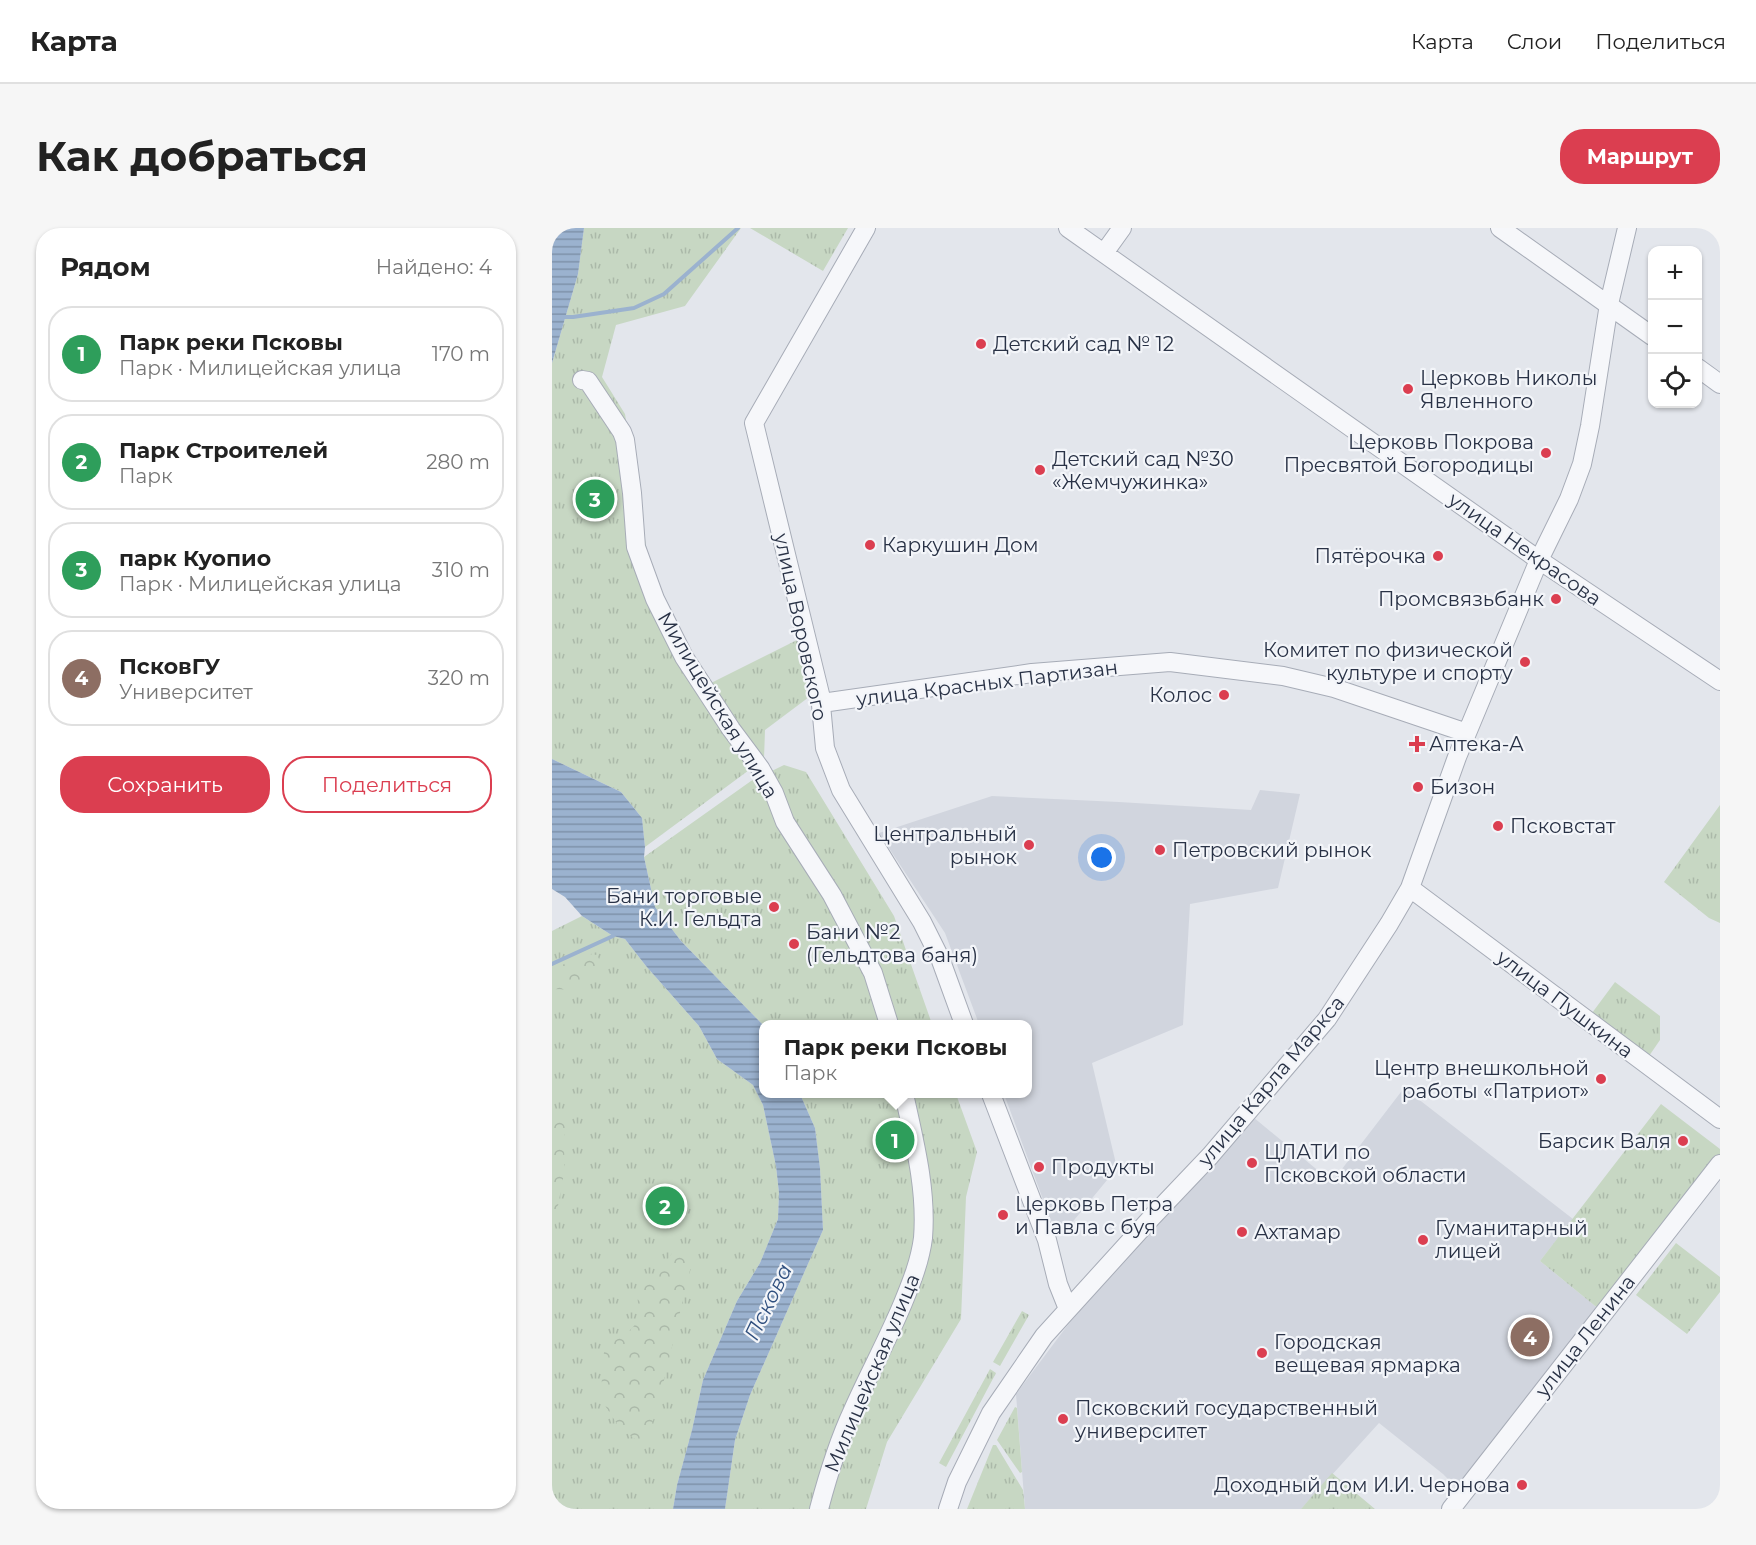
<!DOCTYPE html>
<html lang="ru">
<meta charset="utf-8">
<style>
:root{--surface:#fff;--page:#f6f6f6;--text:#222;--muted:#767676;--line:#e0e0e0;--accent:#db3e50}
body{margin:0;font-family:Montserrat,sans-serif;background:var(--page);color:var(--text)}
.controls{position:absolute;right:18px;top:18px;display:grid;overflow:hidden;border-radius:12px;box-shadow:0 2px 4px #0004}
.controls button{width:54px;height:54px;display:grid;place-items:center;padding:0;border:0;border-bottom:2px solid var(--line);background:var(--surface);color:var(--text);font:30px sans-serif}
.you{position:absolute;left:550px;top:630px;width:21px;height:21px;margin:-15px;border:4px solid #fff;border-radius:50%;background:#1a73e8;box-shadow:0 0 0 9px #1a73e833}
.badge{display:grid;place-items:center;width:39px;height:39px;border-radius:50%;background:var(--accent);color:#fff;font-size:20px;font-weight:700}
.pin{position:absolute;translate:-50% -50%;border:3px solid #fff;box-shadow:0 2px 6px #0006}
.popup{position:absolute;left:207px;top:792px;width:273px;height:78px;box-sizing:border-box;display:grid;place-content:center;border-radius:12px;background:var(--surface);filter:drop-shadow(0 2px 4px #0005);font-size:20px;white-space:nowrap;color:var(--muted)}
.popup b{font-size:22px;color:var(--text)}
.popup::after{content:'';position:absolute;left:50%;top:100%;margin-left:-12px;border:12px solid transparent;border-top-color:var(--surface)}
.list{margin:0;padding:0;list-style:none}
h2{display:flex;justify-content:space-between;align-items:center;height:78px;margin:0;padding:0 24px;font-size:26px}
h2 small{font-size:20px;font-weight:400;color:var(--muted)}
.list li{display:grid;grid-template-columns:39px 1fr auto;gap:18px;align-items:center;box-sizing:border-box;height:96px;margin:0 12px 12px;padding:0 12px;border:2px solid var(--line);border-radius:24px}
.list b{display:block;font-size:22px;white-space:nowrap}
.list p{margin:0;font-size:20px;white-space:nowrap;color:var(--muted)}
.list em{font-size:20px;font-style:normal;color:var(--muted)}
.actions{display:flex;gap:12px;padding:18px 24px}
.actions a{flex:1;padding:14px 0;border:2px solid var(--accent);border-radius:24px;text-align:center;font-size:21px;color:var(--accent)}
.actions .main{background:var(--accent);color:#fff}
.icon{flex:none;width:33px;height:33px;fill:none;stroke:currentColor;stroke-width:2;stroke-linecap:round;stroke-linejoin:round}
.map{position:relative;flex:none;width:1168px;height:1281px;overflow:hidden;border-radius:24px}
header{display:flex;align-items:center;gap:36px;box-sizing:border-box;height:84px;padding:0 30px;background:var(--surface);border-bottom:2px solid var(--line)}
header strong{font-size:28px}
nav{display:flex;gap:33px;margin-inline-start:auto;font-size:21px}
.intro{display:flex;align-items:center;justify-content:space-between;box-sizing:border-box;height:144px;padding:0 36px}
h1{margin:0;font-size:42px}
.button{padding:15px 27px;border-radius:24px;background:var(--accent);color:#fff;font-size:21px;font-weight:700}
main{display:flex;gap:36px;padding:0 36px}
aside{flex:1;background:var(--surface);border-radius:24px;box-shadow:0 2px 4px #0004}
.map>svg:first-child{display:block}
.built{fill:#d1d5de}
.grass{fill:url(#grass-tufts)}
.forest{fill:url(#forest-crowns)}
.water{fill:url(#water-rules)}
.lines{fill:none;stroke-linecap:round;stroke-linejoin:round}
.stream{stroke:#9bb2cf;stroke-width:4}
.minor-casing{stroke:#a7acb7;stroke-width:20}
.minor{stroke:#f6f7fa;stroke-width:18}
.poi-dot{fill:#db3e50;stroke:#f3f5f9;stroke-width:2}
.labels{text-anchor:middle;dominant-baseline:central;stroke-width:4.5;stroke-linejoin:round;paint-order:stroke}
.poi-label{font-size:20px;fill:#293246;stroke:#f3f5f9;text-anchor:start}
.street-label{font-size:20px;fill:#293246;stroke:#f3f5f9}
.water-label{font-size:21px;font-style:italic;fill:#2f4f7e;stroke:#f3f5f9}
</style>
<header>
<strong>Карта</strong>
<nav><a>Карта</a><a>Слои</a><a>Поделиться</a></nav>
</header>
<div class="intro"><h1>Как добраться</h1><a class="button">Маршрут</a></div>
<main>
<aside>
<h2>Рядом<small>Найдено: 4</small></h2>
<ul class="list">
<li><span class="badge" style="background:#2e9e5b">1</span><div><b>Парк реки Псковы</b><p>Парк · Милицейская улица</p></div><em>170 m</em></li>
<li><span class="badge" style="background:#2e9e5b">2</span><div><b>Парк Строителей</b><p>Парк</p></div><em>280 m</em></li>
<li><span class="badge" style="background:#2e9e5b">3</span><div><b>парк Куопио</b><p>Парк · Милицейская улица</p></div><em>310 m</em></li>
<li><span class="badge" style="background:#8d6e63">4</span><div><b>ПсковГУ</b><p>Университет</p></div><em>320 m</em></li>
</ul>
<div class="actions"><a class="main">Сохранить</a><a>Поделиться</a></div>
</aside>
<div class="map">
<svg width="1168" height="1281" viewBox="0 0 1168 1281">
<defs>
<pattern id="grass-tufts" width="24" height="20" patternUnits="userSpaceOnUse" patternTransform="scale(1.5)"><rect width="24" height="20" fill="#c7d7c3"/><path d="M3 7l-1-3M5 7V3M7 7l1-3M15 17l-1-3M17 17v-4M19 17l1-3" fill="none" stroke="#abb9a9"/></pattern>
<pattern id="forest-crowns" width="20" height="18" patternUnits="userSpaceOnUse" patternTransform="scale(1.5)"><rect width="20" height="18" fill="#c7d7c3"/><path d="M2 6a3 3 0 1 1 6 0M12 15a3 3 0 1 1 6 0" fill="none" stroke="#abb9a9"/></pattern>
<pattern id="water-rules" width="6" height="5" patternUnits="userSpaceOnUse" patternTransform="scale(1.5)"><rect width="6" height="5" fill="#9bb2cf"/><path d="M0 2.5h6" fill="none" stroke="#7e91aa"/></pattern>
</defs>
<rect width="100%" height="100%" fill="#e3e6ec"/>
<path class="built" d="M708 562 748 566 726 660 638 676 631 797 540 835 565 940 518 997 499 993 452 866H475V796H427L393 705 327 605 440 568 567 574 699 582Z
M852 860 1021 991 988 1033 1048 1082 904 1259 891 1246 827 1195 749 1281H473L464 1166 515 1098 589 1010 701 889 780 954Z"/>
<path class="grass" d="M32 0H189L133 78 64 97 50 149 73 186 100 355 155 457 249 410 261 466 213 502 212 531 93 619 90 590 69 564 0 531V135L26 46Z
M198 0H296L271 43Z
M232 537 254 544 342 688 380 796 211 797 129 713 103 679 92 629 199 553Z
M1168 577V695L1157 690 1112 654Z
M30 688 61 708 73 711 94 738 147 798 165 831 201 857 211 877 224 938 227 965 226 991 208 1035 185 1073 151 1152 140 1202 125 1257 121 1281H0V703Z
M1063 754 1108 788V812L1097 828 1040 785Z
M248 866H404L425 924 414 969 409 1091 335 1214 314 1281H173L183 1212 198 1167 271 1002 268 940 263 900Z
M1109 876 1168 921V930L1048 1082 988 1033Z
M1124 1015 1168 1049V1064L1135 1106 1084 1067Z
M470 1083 477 1087 448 1138 441 1134Z
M438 1141 444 1145 394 1239 387 1235Z
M463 1179 465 1180 470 1244 468 1245 445 1212Z
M441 1217H444L471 1262 473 1281H415Z
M780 1245 823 1281H749Z"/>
<path class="forest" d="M37 726 45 727C55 744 38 758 20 761 14 762 7 761 0 761V743L26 728Z
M0 883 13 886 12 945 1 1005 0 1006Z
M120 1025H132L139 1038 106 1178 95 1210 89 1213 83 1211 67 1199 52 1176 49 1163 52 1124 61 1113 73 1107 82 1098 85 1092 86 1064 88 1058 109 1042Z"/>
<path class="water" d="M0 0H32L26 46 0 135Z
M0 531 69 564 90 590 93 619 92 629 103 679 129 713 211 797V866H248L263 900 268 940 271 1002 198 1167 183 1212 173 1281H121L125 1257 140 1202 151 1152 185 1073 208 1035 226 991 227 965 224 938 211 877 201 857 165 831 147 798 94 738 73 711 61 708 30 688 13 669 0 661Z"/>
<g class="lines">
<path class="stream" d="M0 89H21L82 80 112 66 186 0
M0 736 61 708"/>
<defs>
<path id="minor" d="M314 0 202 195 268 466 273 520 289 562 370 694 388 730 412 796
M516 0 987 332 1168 453
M948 0 1100 108
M552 25 570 0
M1146 140 1168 156
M30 152 36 153 70 204 73 212 80 265 84 319 103 371 132 429 179 501 208 540 222 565 233 594 280 667 321 745 337 796
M270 475 480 445 618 434 731 448 782 460 915 505
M858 660 1168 891
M439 866 495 1012 506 1056 516 1081
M267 1281C276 1247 286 1214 301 1182 317 1146 336 1111 351 1075 360 1053 368 1033 371 1010 375 961 362 912 352 866
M396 1281 405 1254 439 1185 492 1108 600 989 658 928 775 791 837 696 858 660 905 529 987 332 1017 271 1030 236 1038 198 1057 76 1075 0
M899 1281 1168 936"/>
</defs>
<use href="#minor" class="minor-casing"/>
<use href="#minor" class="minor"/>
</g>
<g class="poi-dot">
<circle cx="429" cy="116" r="6"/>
<circle cx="856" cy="161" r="6"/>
<circle cx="994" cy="225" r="6"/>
<circle cx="488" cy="242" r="6"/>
<circle cx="318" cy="317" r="6"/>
<circle cx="886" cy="328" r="6"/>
<circle cx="1004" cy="371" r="6"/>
<circle cx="973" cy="434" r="6"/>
<circle cx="672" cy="467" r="6"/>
<path d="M862 507h6v6h6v6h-6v6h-6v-6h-6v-6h6z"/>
<circle cx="866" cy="559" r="6"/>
<circle cx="946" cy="598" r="6"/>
<circle cx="477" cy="617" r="6"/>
<circle cx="608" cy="622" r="6"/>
<circle cx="222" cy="679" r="6"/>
<circle cx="242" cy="716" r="6"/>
<circle cx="1049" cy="851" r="6"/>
<circle cx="1131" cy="913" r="6"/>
<circle cx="700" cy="935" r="6"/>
<circle cx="487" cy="939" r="6"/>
<circle cx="451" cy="987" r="6"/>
<circle cx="690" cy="1004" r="6"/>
<circle cx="871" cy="1012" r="6"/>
<circle cx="710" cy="1125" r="6"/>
<circle cx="511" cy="1191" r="6"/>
<circle cx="970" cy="1257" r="6"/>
</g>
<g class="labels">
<g class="poi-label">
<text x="441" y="116">Детский сад № 12</text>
<text x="868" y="150">Церковь Николы<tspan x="868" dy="23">Явленного</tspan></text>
<text x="982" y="214" text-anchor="end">Церковь Покрова<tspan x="982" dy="23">Пресвятой Богородицы</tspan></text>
<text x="500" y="231">Детский сад №30<tspan x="500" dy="23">«Жемчужинка»</tspan></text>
<text x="330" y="317">Каркушин Дом</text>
<text x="874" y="328" text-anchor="end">Пятёрочка</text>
<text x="992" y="371" text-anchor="end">Промсвязьбанк</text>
<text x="961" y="422" text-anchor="end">Комитет по физической<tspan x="961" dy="23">культуре и спорту</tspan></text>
<text x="660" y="467" text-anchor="end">Колос</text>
<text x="877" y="516">Аптека-А</text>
<text x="878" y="559">Бизон</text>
<text x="958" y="598">Псковстат</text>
<text x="465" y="606" text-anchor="end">Центральный<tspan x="465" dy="23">рынок</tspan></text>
<text x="620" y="622">Петровский рынок</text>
<text x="210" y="668" text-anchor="end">Бани торговые<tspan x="210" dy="23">К.И. Гельдта</tspan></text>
<text x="254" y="704">Бани №2<tspan x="254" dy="23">(Гельдтова баня)</tspan></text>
<text x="1037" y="840" text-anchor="end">Центр внешкольной<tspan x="1037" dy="23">работы «Патриот»</tspan></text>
<text x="1119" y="913" text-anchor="end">Барсик Валя</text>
<text x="712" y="924">ЦЛАТИ по<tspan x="712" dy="23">Псковской области</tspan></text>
<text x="499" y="939">Продукты</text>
<text x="463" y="976">Церковь Петра<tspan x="463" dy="23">и Павла с буя</tspan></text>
<text x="883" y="1000">Гуманитарный<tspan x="883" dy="23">лицей</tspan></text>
<text x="702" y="1004">Ахтамар</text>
<text x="722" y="1114">Городская<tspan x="722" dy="23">вещевая ярмарка</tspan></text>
<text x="523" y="1180">Псковский государственный<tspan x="523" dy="23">университет</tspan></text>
<text x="958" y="1257" text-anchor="end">Доходный дом И.И. Чернова</text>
</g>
<g class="street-label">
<text transform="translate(973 321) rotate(35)">улица Некрасова</text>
<text transform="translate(249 399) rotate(78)">улица Воровского</text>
<text transform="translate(435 455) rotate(-7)">улица Красных Партизан</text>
<text transform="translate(166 477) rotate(59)">Милицейская улица</text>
<text transform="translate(1013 776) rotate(37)">улица Пушкина</text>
<text transform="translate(719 853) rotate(-50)">улица Карла Маркса</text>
<text transform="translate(1033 1108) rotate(-52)">улица Ленина</text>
<text transform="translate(320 1145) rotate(-67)">Милицейская улица</text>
</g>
<g class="water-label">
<text transform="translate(216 1074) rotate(-64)">Пскова</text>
</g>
</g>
</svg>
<div class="controls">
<button>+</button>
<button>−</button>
<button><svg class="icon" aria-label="locate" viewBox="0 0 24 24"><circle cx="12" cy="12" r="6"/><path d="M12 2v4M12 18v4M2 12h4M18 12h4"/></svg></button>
</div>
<div class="you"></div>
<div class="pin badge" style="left:343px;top:912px;background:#2e9e5b">1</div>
<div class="popup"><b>Парк реки Псковы</b>Парк</div>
<div class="pin badge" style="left:113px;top:978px;background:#2e9e5b">2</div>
<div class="pin badge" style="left:43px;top:271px;background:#2e9e5b">3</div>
<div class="pin badge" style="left:978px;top:1109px;background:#8d6e63">4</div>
</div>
</main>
